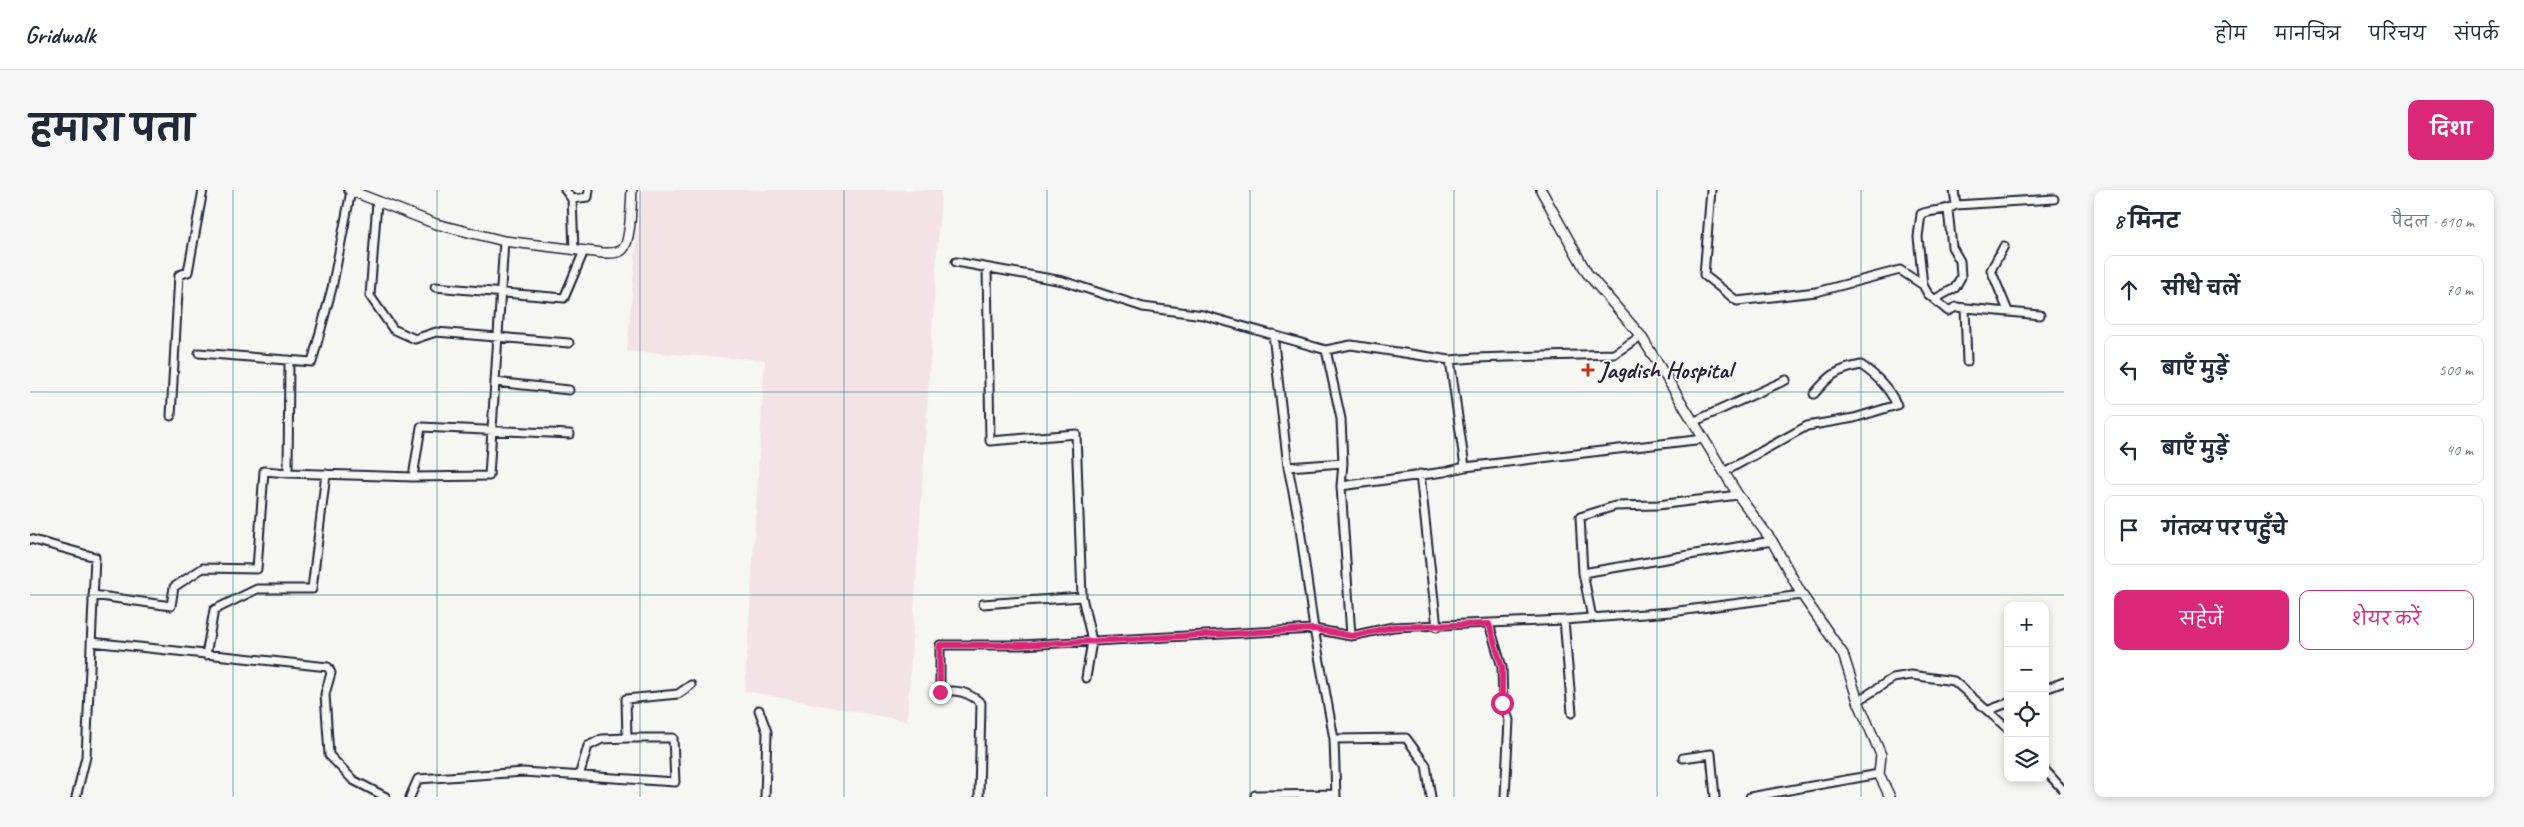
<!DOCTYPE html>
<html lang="hi">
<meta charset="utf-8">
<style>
:root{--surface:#fff;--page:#f6f6f7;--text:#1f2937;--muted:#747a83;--line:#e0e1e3;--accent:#db2777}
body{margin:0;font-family:Caveat,"Playpen Sans Deva",sans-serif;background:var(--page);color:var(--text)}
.controls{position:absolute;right:15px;bottom:15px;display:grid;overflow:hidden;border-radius:10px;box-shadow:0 2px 8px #0003}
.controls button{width:45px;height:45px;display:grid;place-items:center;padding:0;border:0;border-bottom:1px solid var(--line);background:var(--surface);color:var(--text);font:25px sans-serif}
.stop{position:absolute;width:15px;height:15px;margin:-11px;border:4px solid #db2777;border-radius:50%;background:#fff}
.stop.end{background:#db2777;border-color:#fff;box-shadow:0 1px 5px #0008}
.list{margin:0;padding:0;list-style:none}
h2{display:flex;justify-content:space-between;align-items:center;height:65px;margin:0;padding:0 20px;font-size:21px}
h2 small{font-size:16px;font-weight:400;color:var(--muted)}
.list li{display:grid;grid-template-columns:32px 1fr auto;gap:15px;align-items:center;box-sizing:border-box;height:70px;margin:0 10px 10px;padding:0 10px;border:1px solid var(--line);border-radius:10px}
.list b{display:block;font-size:19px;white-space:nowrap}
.list em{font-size:16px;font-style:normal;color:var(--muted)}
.actions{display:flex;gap:10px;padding:15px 20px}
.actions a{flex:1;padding:11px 0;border:1px solid var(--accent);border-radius:10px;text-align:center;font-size:18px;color:var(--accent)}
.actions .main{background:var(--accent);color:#fff}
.icon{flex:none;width:28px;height:28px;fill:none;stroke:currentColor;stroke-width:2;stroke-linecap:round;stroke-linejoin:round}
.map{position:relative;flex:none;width:2034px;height:607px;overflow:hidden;border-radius:10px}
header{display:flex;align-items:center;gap:30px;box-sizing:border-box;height:70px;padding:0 25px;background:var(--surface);border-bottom:1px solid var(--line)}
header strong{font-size:24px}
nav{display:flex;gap:28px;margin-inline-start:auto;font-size:18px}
.intro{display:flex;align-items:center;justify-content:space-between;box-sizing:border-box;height:120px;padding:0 30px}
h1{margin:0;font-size:35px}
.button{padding:12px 22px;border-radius:10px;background:var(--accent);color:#fff;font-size:18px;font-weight:700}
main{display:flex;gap:30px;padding:0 30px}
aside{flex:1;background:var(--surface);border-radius:10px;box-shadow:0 2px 8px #0003}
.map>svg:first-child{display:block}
.built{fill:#f3e2e6}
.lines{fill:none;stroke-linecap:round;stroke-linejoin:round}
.minor-casing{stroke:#22223b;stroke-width:11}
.tertiary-casing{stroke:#22223b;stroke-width:12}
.minor{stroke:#f6f6f2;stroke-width:7}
.tertiary{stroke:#f6f6f2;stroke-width:9}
.route{stroke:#db2777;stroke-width:6}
.grid{fill:none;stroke:#0f766e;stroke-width:1;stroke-opacity:0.55}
.poi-dot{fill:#c8321e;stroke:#f6f6f2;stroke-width:2}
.labels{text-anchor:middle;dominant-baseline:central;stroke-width:4;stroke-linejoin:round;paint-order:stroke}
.poi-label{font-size:24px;font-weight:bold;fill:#22223b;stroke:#f6f6f2;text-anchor:start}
</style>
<header>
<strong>Gridwalk</strong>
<nav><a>होम</a><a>मानचित्र</a><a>परिचय</a><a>संपर्क</a></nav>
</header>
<div class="intro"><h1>हमारा पता</h1><a class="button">दिशा</a></div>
<main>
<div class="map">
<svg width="2034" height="607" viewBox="0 0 2034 607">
<rect width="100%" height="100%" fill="#f6f6f2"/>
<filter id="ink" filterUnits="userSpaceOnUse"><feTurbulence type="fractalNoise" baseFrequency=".02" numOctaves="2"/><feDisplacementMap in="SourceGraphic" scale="10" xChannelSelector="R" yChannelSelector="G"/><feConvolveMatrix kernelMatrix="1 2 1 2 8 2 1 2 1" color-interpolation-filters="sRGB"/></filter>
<g filter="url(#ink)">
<path class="built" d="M611 0H911L877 531 715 501 735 170 597 161Z"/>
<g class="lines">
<defs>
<path id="minor" d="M535 0 542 9 558 7 559 0
M1681 0 1674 85 1707 111 1786 102 1870 80 1893 95 1888 47 1891 24C1903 19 1915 22 1926 15L2024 9
M1924 0 1926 15
M542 9 544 60
M347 12 340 106 363 139 385 149 406 142 539 153
M474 51 459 286 383 287 391 237 540 244
M1974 56 1961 80 1978 121
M926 72 1033 91 1113 117 1173 125 1296 160 1321 155 1420 170 1445 168 1584 164 1611 146
M957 78 960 251 1046 244 1052 407 1062 451 1056 488
M1893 95 1898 104 1918 121 1926 117 2010 125
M405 97 534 108 554 61
M1905 109 1925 98 1931 87 1930 71 1922 57 1918 20
M1935 118 1937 172
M1243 144 1258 277 1269 332 1284 439 1304 549 1306 607
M1296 160 1311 229 1313 273 1311 296 1321 446
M169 163 282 172 302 98 321 1
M259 170 258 283 383 287
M1420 170 1435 277
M465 192 539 200
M141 226 149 85 158 82 173 0
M1663 232 1756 190
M1258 277 1313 273
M1694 282 1777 236 1824 228 1867 215C1858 197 1847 186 1831 175 1806 180 1800 185 1784 204
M1390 284 1407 437
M1311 296 1414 282 1435 277 1674 249
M0 349 65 367 56 567 46 607
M1553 383 1742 351
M63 405 141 416 144 397 173 378 227 379 234 281 258 283
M953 414 1052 407
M1562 428 1553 383 1550 327 1585 316 1628 315 1708 305
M1534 430 1542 523
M1459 434 1472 477 1473 513 1479 530 1475 607
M61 452 298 477 301 483 295 504 299 565 323 590 356 607
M176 465 184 420 227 399H282L296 284
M2015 499 2034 492
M1828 511 1863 488 1881 485 1924 491 1978 539
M729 520 737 542 735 607
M1959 520 1978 513
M1304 549 1376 548 1396 575 1401 607
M1653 568 1681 564 1685 607
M2015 580 2034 601
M549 586 558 556 572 549 597 548
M380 607 388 589 493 582 645 592 643 548H597L596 509 648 504 661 495
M949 607 951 513C938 502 927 499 910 502V455H991L1284 439 1321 446 1363 437 1534 430 1641 422 1772 405
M1225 607V605L1306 604
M1720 607 1849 584"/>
<path id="tertiary" d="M319 0 406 34 474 51 573 63C579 63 588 64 593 59 601 51 601 13 602 0
M1511 0 1557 83 1611 146 1708 305 1742 351 1772 405 1813 464 1828 511 1851 565 1849 584 1860 607"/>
</defs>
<use href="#minor" class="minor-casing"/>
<use href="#tertiary" class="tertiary-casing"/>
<use href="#minor" class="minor"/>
<use href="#tertiary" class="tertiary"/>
</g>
</g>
<g class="lines" filter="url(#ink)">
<path class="route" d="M910 502V455H991L1284 439 1322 446 1363 437 1459 434 1472 477V513"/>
</g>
<path class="grid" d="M203 0V607M407 0V607M610 0V607M814 0V607M1017 0V607M1220 0V607M1424 0V607M1627 0V607M1831 0V607M0 202H2034M0 405H2034"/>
<path class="poi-dot" d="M1555.5 172.5h5v5h5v5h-5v5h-5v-5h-5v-5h5z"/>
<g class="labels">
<g class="poi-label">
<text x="1569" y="180">Jagdish Hospital</text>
</g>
</g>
</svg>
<div class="controls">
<button>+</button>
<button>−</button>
<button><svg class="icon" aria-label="locate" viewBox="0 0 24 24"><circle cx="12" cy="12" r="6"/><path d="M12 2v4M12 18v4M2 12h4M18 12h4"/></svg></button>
<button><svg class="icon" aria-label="layers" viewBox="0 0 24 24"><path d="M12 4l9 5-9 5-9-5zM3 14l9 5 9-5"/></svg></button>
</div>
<div class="stop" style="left:1472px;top:513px"></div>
<div class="stop end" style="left:910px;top:502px"></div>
</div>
<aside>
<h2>8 मिनट<small>पैदल · 610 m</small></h2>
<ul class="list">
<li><svg class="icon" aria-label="ahead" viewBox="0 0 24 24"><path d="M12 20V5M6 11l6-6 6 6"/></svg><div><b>सीधे चलें</b></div><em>70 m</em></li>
<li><svg class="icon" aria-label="left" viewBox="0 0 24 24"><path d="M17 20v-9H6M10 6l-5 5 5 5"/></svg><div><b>बाएँ मुड़ें</b></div><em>500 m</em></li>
<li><svg class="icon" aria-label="left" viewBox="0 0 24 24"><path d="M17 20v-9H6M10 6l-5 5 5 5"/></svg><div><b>बाएँ मुड़ें</b></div><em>40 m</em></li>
<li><svg class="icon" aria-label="arrive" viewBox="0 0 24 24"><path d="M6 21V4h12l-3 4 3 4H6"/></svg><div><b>गंतव्य पर पहुँचे</b></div></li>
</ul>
<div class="actions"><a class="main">सहेजें</a><a>शेयर करें</a></div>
</aside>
</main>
